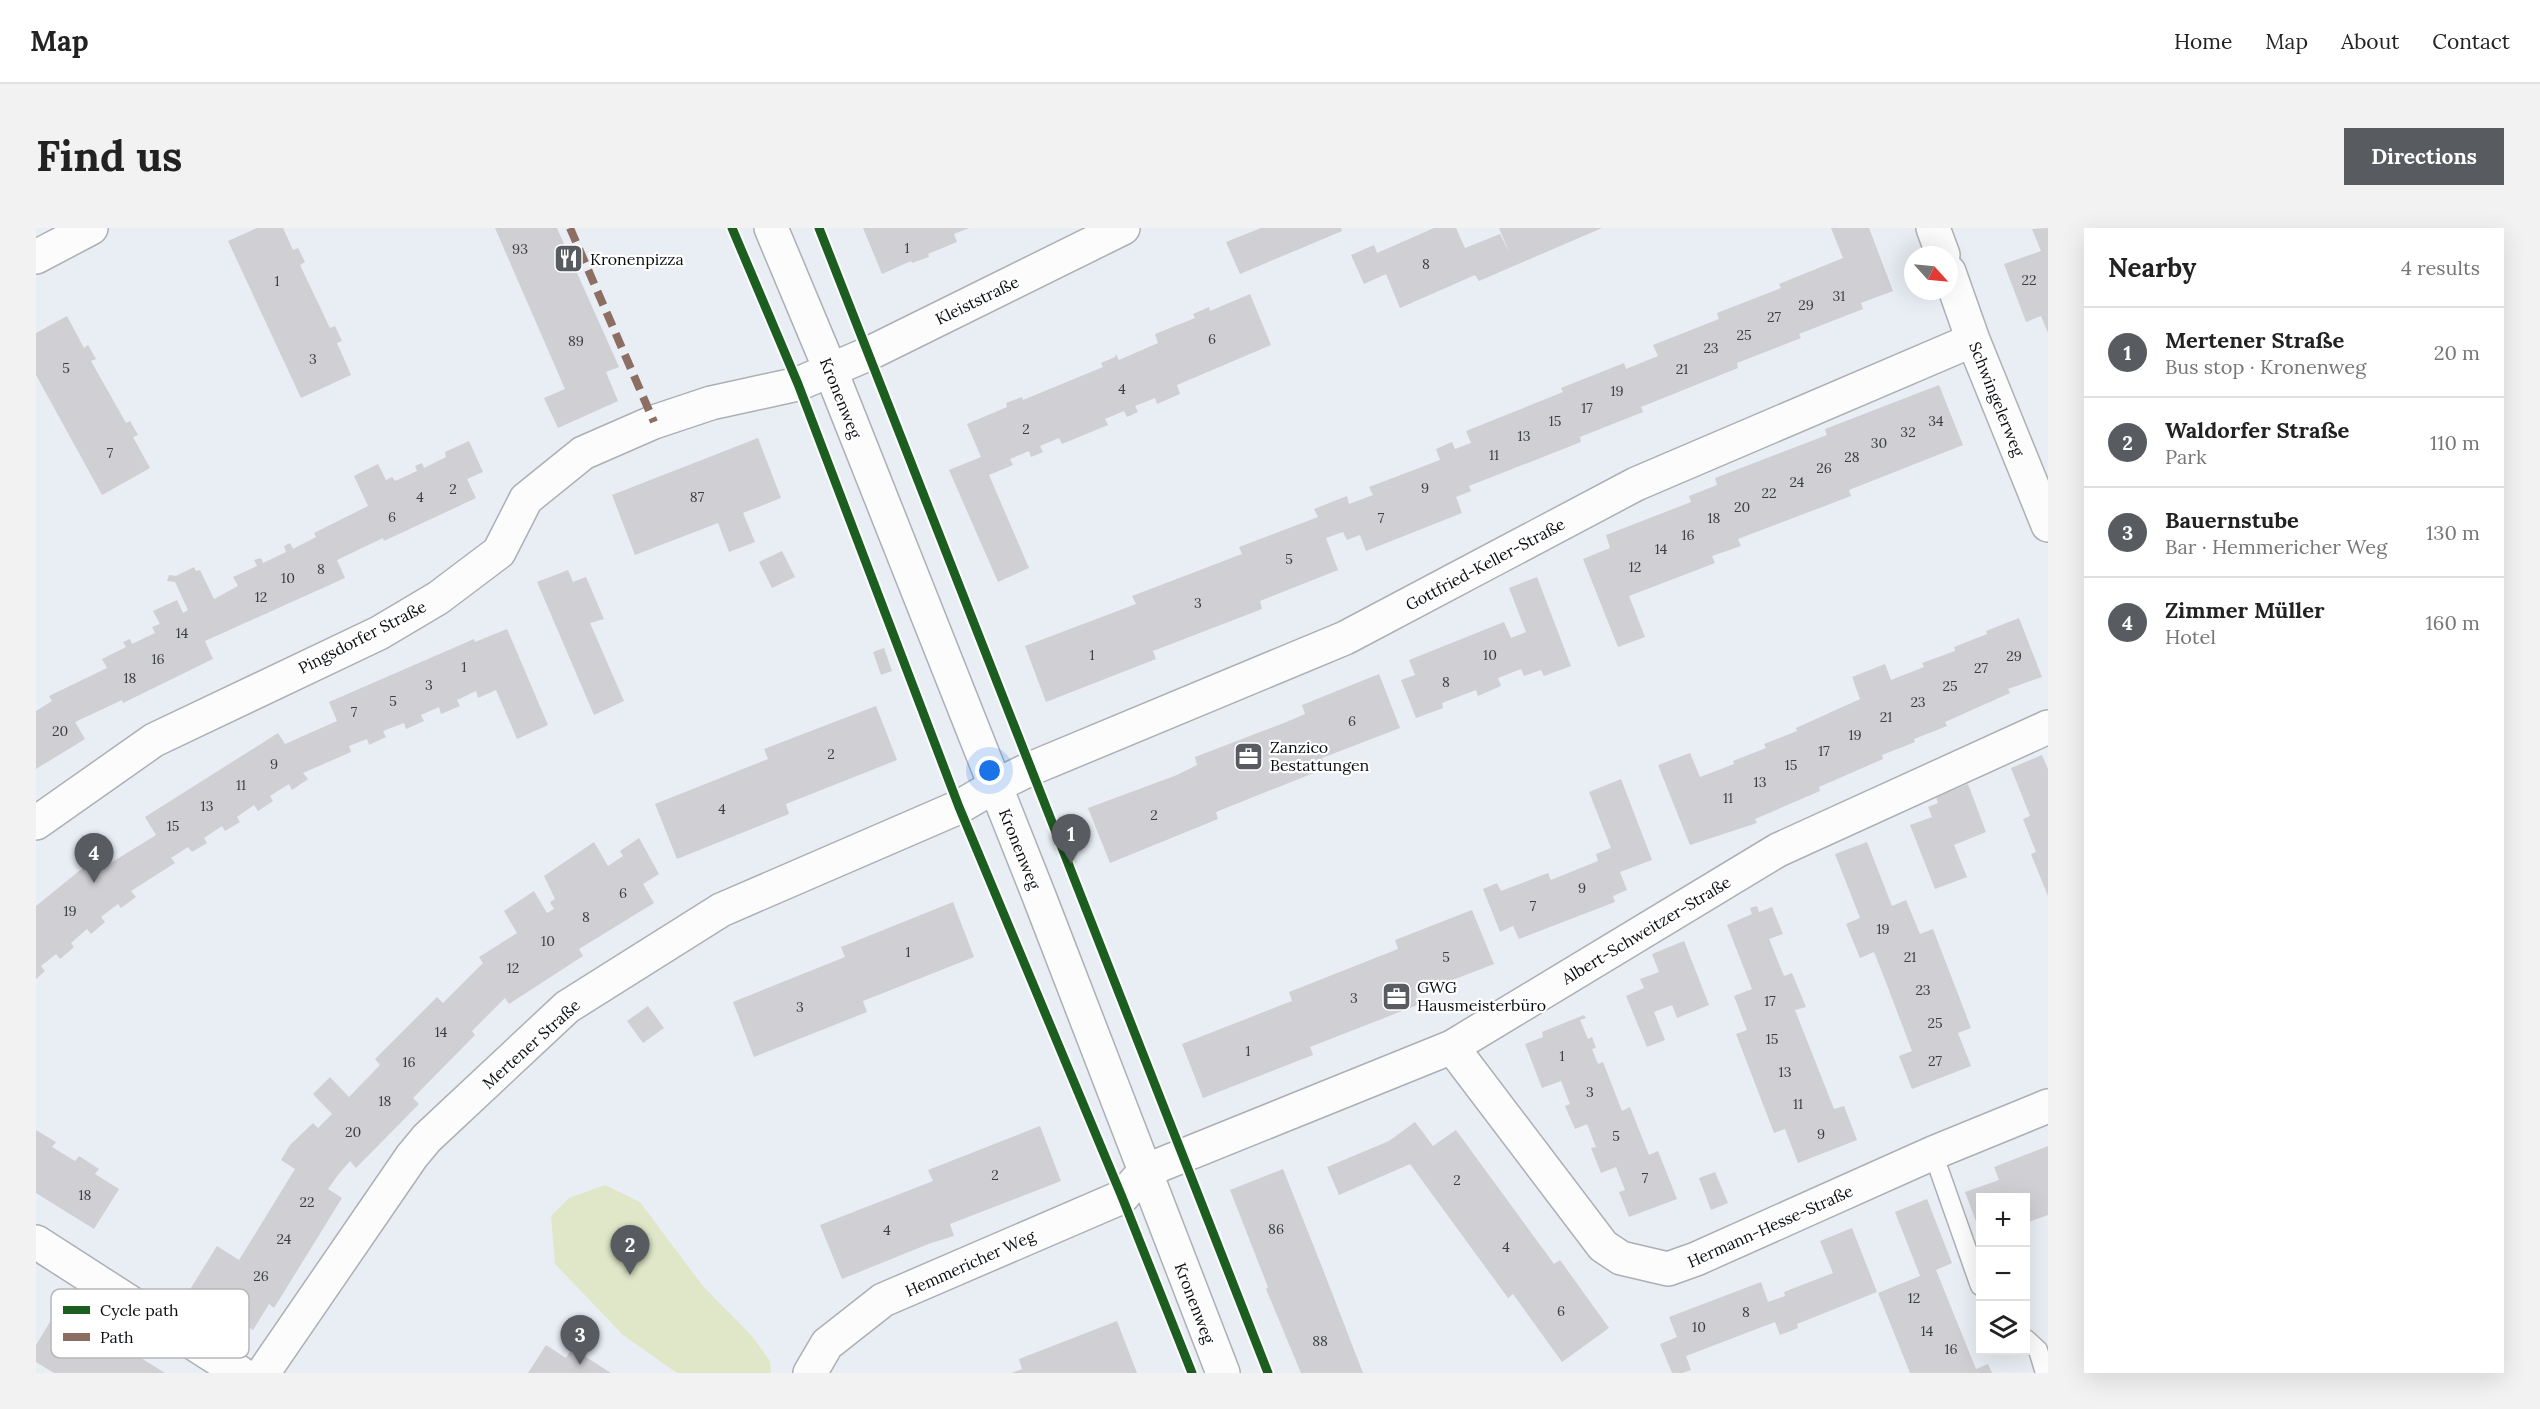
<!DOCTYPE html>
<meta charset="utf-8">
<style>
:root{--surface:#fff;--page:#f2f2f2;--text:#222;--muted:#767676;--line:#e0e0e0;--accent:#585c60}
body{margin:0;font-family:Lora,serif;background:var(--page);color:var(--text)}
.controls{position:absolute;right:18px;bottom:18px;display:grid;overflow:hidden;border-radius:0px;box-shadow:0 6px 24px #0002}
.controls button{width:54px;height:54px;display:grid;place-items:center;padding:0;border:0;border-bottom:2px solid var(--line);background:var(--surface);color:var(--text);font:30px sans-serif}
.compass{position:absolute;left:1868px;top:18px;width:54px;height:54px;border-radius:50%;background:var(--surface);box-shadow:0 6px 24px #0002;rotate:117deg}
.you{position:absolute;left:954px;top:543px;width:21px;height:21px;margin:-15px;border:4px solid #fff;border-radius:50%;background:#1a73e8;box-shadow:0 0 0 9px #1a73e833}
.badge{display:grid;place-items:center;width:39px;height:39px;border-radius:50%;background:var(--accent);color:#fff;font-size:20px;font-weight:700}
.pin{position:absolute;translate:-50% -50px;filter:drop-shadow(0 2px 3px #0008)}
.pin::after{content:'';position:absolute;top:32px;width:21px;height:18px;background:inherit;clip-path:polygon(0 0,100% 0,50% 100%)}
.list{margin:0;padding:0;list-style:none}
h2{display:flex;justify-content:space-between;align-items:center;height:78px;margin:0;padding:0 24px;font-size:26px}
h2 small{font-size:20px;font-weight:400;color:var(--muted)}
.list li{display:grid;grid-template-columns:39px 1fr auto;gap:18px;align-items:center;box-sizing:border-box;height:90px;padding:0 24px;border-top:2px solid var(--line)}
.list b{display:block;font-size:22px;white-space:nowrap}
.list p{margin:0;font-size:20px;white-space:nowrap;color:var(--muted)}
.list em{font-size:20px;font-style:normal;color:var(--muted)}
.icon{flex:none;width:33px;height:33px;fill:none;stroke:currentColor;stroke-width:2;stroke-linecap:round;stroke-linejoin:round}
.map{position:relative;flex:none;width:2012px;height:1145px;overflow:hidden;border-radius:0px}
header{display:flex;align-items:center;gap:36px;box-sizing:border-box;height:84px;padding:0 30px;background:var(--surface);border-bottom:2px solid var(--line)}
header strong{font-size:28px}
nav{display:flex;gap:33px;margin-inline-start:auto;font-size:21px}
.intro{display:flex;align-items:center;justify-content:space-between;box-sizing:border-box;height:144px;padding:0 36px}
h1{margin:0;font-size:42px}
.button{padding:15px 27px;border-radius:0px;background:var(--accent);color:#fff;font-size:21px;font-weight:700}
main{display:flex;gap:36px;padding:0 36px}
aside{flex:1;background:var(--surface);border-radius:0px;box-shadow:0 6px 24px #0002}
.map>svg:first-child{display:block}
.green{fill:#e0e7c8}
.building{fill:#cfcfd4}
.lines{fill:none;stroke-linecap:round;stroke-linejoin:round}
.lane-casing{stroke:#acb0b4;stroke-width:21}
.street-casing{stroke:#acb0b4;stroke-width:36}
.secondary-casing{stroke:#acb0b4;stroke-width:36}
.lane{stroke:#fcfcfd;stroke-width:18}
.street{stroke:#fcfcfd;stroke-width:33}
.secondary{stroke:#fcfcfd;stroke-width:33}
.quiet{stroke:#8d6e63;stroke-width:8;stroke-dasharray:15 8;stroke-linecap:butt}
.cycleway-casing{stroke:#fff;stroke-width:13}
.cycleway{stroke:#1b5e20;stroke-width:9}
.labels{text-anchor:middle;dominant-baseline:central;stroke-width:4.5;stroke-linejoin:round;paint-order:stroke}
.number-label{font-size:14px;fill:#3b3e41}
.poi-label{font-size:16px;fill:#0a0d10;stroke:#fff;text-anchor:start}
.street-label{font-size:16px;fill:#0a0d10;stroke:#fff}
.key{fill:#fff;stroke:#b6b6b7;stroke-width:1.5}
.key-label{font-size:16px;fill:#0a0d10}
</style>
<header>
<strong>Map</strong>
<nav><a>Home</a><a>Map</a><a>About</a><a>Contact</a></nav>
</header>
<div class="intro"><h1>Find us</h1><a class="button">Directions</a></div>
<main>
<div class="map">
<svg width="2012" height="1145" viewBox="0 0 2012 1145">
<rect width="100%" height="100%" fill="#e9eef4"/>
<path class="green" d="M569 957 604 974 666 1057 716 1108 734 1133 735 1145H641L587 1107 519 1036 515 988 533 970Z"/>
<path class="building" d="M221 0H247L257 22 262 20 269 34 264 37 294 100 299 98 306 113 301 115 315 147 265 170 192 13Z
M459 0H521L583 139 570 144 582 173 522 200 508 170 529 161Z
M827 0H933L918 6 921 14 892 26 893 29 876 35 875 33 846 46Z
M1225 0H1305L1306 3 1204 46 1190 14Z
M1398 0H1420L1429 20 1464 6 1474 26 1463 0H1566L1443 53 1439 47 1364 80 1350 46 1328 56 1315 27 1338 17 1341 25Z
M1795 0H1833L1857 63 1825 75 1827 81 1763 106 1765 110 1701 135 1702 140 1605 179 1607 184 1544 209 1545 214 1433 258 1435 263 1420 269 1426 285 1330 323 1324 307 1311 312 1307 304 1290 310 1302 342 1224 373 1226 381 1117 423 1120 431 1010 474 989 418 1100 376 1096 368 1206 326 1203 319 1282 289 1278 281 1311 268 1313 276 1337 267 1333 259 1404 232 1400 221 1416 214 1419 221 1435 215 1430 203 1527 164 1525 160 1588 135 1590 141 1622 128 1617 117 1683 91 1681 85 1745 60 1743 56 1807 30Z
M2012 0V105L2005 88 1990 94 1968 36 2005 23 1996 1Z
M1214 66 1235 117 1141 157 1144 166 1121 176 1119 170 1099 178 1102 184 1091 189 1088 183 1069 191 1072 197 1026 216 1023 210 1004 218 1007 224 995 229 993 223 974 231 977 237 953 247 993 340 962 354 913 242 945 229 931 196 971 179 970 175 986 169 987 172 1067 139 1065 135 1079 129 1080 126 1083 132 1122 115 1119 106 1159 90 1157 86 1173 79 1174 83Z
M31 88 48 120 52 117 60 131 55 133 90 195 94 193 102 207 97 209 114 240 66 267 0 147V105Z
M1903 157 1927 217 1813 262 1815 268 1702 311 1705 318 1676 328 1679 335 1593 368 1609 409 1582 419 1547 331 1574 320 1570 307 1655 274 1653 268 1681 257 1679 250 1791 207 1789 201Z
M722 210 745 270 707 285 719 314 693 324 682 295 599 327 576 267Z
M433 213 447 244 431 251 440 270 348 313 347 310 301 332 309 350 169 413 177 431 87 475 86 472 39 494 49 511 0 541V483L16 473 13 468 71 440 66 431 90 419 87 414 94 411 96 416 119 405 116 399 124 396 117 383 141 372 147 385 152 382 139 354 131 353 133 347 140 348 158 339 160 343 164 342 178 371 202 358 197 349 221 338 218 332 225 330 227 335 250 324 248 318 254 315 257 321 280 309 278 305 332 278 318 248 342 236 350 252 356 249 359 253 381 243 379 238 386 235 388 240 410 229 409 224Z
M746 323 759 349 736 360 723 334Z
M532 342 537 354 550 349 568 391 554 395 588 473 558 487 501 354Z
M1501 349 1535 438 1508 448 1505 442 1488 448 1485 441 1462 450 1465 458 1442 468 1440 462 1406 475 1407 480 1380 490 1365 452 1379 447 1373 432 1468 394 1475 410 1490 404 1473 360Z
M1983 390 2006 449 1972 461 1974 465 1909 494 1911 498 1878 511 1879 514 1846 527 1847 531 1783 559 1784 563 1719 591 1721 595 1654 617 1622 537 1654 525 1664 549 1698 536 1697 533 1730 520 1728 516 1761 503 1760 500 1824 471 1816 449 1849 436 1855 452 1888 439 1886 435 1919 423 1918 419 1951 406 1950 403Z
M471 401 512 497 481 511 460 462 442 470 440 463 421 472 424 478 405 486 403 479 385 487 388 493 370 501 368 495 347 503 350 509 333 517 331 511 313 518 315 524 267 545 272 551 256 562 253 556 234 568 237 573 222 583 218 577 201 589 204 594 189 603 186 598 168 610 171 615 156 624 152 619 135 630 139 635 95 663 100 669 85 680 82 676 65 689 69 694 55 706 51 701 35 715 38 719 24 731 20 726 5 738 9 743 0 751V678L64 626 73 636 120 607 109 589 242 505 249 516 301 493 293 474 438 411 439 414Z
M848 420 856 443 845 447 837 424Z
M1343 446 1364 500 1286 530 1290 540 1180 584 1182 591 1074 635 1052 580 1141 547 1161 537 1159 529 1248 495 1269 486 1266 477Z
M840 478 861 532 750 576 753 586 641 631 619 576 732 531 728 521Z
M2006 527 2012 541V668L1995 626 2000 624 1987 591 1994 588 1975 540Z
M1585 551 1616 632 1584 644 1591 662 1577 668 1579 674 1483 711 1477 698 1464 704 1447 661 1461 655 1465 663 1512 645 1515 652 1562 633 1560 626 1575 620 1553 564Z
M1932 556 1950 604 1918 617 1931 649 1899 661 1874 597 1896 589 1892 579 1902 575 1900 569Z
M603 610 623 646 607 656 618 675 543 721 547 728 473 776 469 770 436 803 439 807 377 870 383 876 320 940 314 933 302 947 292 961 306 970 238 1080 233 1076 217 1102 153 1063 181 1018 203 1032 259 941 245 932 254 917 277 895 282 900 296 886 277 866 294 849 313 869 344 837 339 831 401 769 407 775 447 735 443 729 481 705 468 683 498 663 511 685 518 681 514 674 519 671 508 648 558 614 572 638 587 628 584 623Z
M1831 614 1856 678 1870 672 1884 706 1897 701 1935 800 1922 805 1935 838 1876 861 1863 828 1876 823 1851 757 1838 724 1824 730 1810 696 1824 690 1799 626Z
M917 674 938 729 827 773 831 784 718 829 697 774 809 729 805 719Z
M1721 678 1723 684 1736 679 1747 706 1733 711 1748 748 1756 745 1770 779 1759 782 1798 881 1808 878 1821 912 1762 935 1749 901 1738 905 1700 806 1711 802 1698 768 1716 761 1691 697 1716 686 1714 680Z
M1436 682 1458 736 1380 766 1384 776 1274 819 1277 827 1167 870 1146 816 1256 773 1253 764 1362 721 1359 712Z
M1648 713 1673 777 1641 790 1636 777 1618 784 1629 812 1611 819 1590 768 1608 760 1604 751 1623 744 1616 726Z
M612 778 628 800 607 815 591 793Z
M1548 787 1550 790 1544 792 1552 811 1556 809 1560 820 1556 821 1562 836 1567 834 1586 883 1594 879 1613 927 1622 923 1641 971 1593 989 1583 964 1589 962 1580 939 1565 945 1555 920 1560 919 1551 896 1539 901 1529 878 1534 876 1525 853 1506 860 1489 816 1507 809 1506 804Z
M1379 894 1397 918 1420 902 1518 1036 1524 1032 1573 1100 1526 1134 1477 1066 1472 1070 1374 936 1303 967 1291 939 1353 913Z
M1004 898 1025 953 914 996 918 1008 895 1015 806 1051 784 997 897 953 892 942Z
M0 902 20 914 16 919 39 933 43 928 63 941 59 946 83 961 58 1001 0 965Z
M2012 918V987L1990 995 1989 969H1944V1004L1929 964 1963 952 1958 939Z
M1247 941 1286 1039 1327 1145H1265L1230 1061 1232 1059 1194 962Z
M1679 944 1692 975 1675 982 1663 950Z
M1891 971 1916 1035 1900 1042 1940 1141 1952 1136 1956 1145H1874L1842 1065 1884 1048 1859 984Z
M1816 1000 1841 1064 1761 1096 1762 1100 1744 1107 1739 1094 1650 1128 1655 1142 1646 1145H1636L1624 1116 1641 1109 1633 1089 1725 1054 1732 1074 1749 1068 1748 1064 1797 1045 1784 1013Z
M23 1079 81 1115 129 1145H18L0 1134V1117Z
M1081 1093 1101 1145H976L986 1141 983 1131Z
M510 1117 530 1130 536 1120 575 1145H492Z"/>
<g class="lines">
<defs>
<path id="lane" d="M1897 925 1944 1058
M1990 1111 2002 1122 2009 1145"/>
<path id="street" d="M1897 0 1907 27
M0 29 55 0
M1913 44 1937 112 2012 297
M0 595 118 512 343 405 402 370 463 324 490 271 547 225 618 194 675 175 762 156 832 126 1087 0
M1416 819 1567 1018 1585 1030 1632 1041 1660 1031 1897 925 2012 878
M0 1014 204 1145
M227 1145 376 928 391 910 531 779 685 682 923 579 959 558 994 541 1309 410 1600 256 1937 112
M774 1145 791 1116 847 1072 1086 969 1109 943 1416 819 1742 622 2012 499"/>
<path id="secondary" d="M735 0 794 141 1003 668 1187 1145"/>
</defs>
<use href="#lane" class="lane-casing"/>
<use href="#street" class="street-casing"/>
<use href="#secondary" class="secondary-casing"/>
<use href="#lane" class="lane"/>
<use href="#street" class="street"/>
<use href="#secondary" class="secondary"/>
<path class="quiet" d="M534 0 618 194"/>
<defs>
<path id="cycleway" d="M696 0 762 156 923 579 1086 969 1156 1145
M783 0 1232 1145"/>
</defs>
<use href="#cycleway" class="cycleway-casing"/>
<use href="#cycleway" class="cycleway"/>
</g>
<defs>
<symbol id="restaurant-square" viewBox="-11 -11 22 22"><rect x="-9" y="-9" width="18" height="18" rx="4" fill="#585c60" stroke="#fff"/><path d="M-5-6h1v4h1v-4h1v4h1v-4h1v5L-1.5 .5V6h-2V.5L-5-1ZM5-6V6H3V1.5H1.5Q1.5-4 5-6Z" fill="#fff"/></symbol>
<symbol id="office-square" viewBox="-11 -11 22 22"><rect x="-9" y="-9" width="18" height="18" rx="4" fill="#585c60" stroke="#fff"/><path d="M-6-3h4V-5.5h4V-3h4V5H-6ZM-1-4.5V-3h2v-1.5ZM-6 0V1H6V0Z" fill="#fff"/></symbol>
</defs>
<g fill-rule="evenodd">
<use href="#restaurant-square" x="516" y="14" width="33" height="33"/>
<use href="#office-square" x="1196" y="512" width="33" height="33"/>
<use href="#office-square" x="1344" y="752" width="33" height="33"/>
</g>
<g class="labels">
<g class="number-label">
<text x="871" y="20">1</text>
<text x="484" y="21">93</text>
<text x="1390" y="36">8</text>
<text x="1993" y="52">22</text>
<text x="241" y="53">1</text>
<text x="1803" y="68">31</text>
<text x="1770" y="77">29</text>
<text x="1738" y="89">27</text>
<text x="1708" y="107">25</text>
<text x="1176" y="111">6</text>
<text x="540" y="113">89</text>
<text x="1675" y="120">23</text>
<text x="277" y="131">3</text>
<text x="30" y="140">5</text>
<text x="1646" y="141">21</text>
<text x="1086" y="161">4</text>
<text x="1581" y="163">19</text>
<text x="1551" y="180">17</text>
<text x="1519" y="193">15</text>
<text x="1900" y="193">34</text>
<text x="990" y="201">2</text>
<text x="1872" y="204">32</text>
<text x="1488" y="208">13</text>
<text x="1843" y="215">30</text>
<text x="74" y="225">7</text>
<text x="1458" y="227">11</text>
<text x="1816" y="229">28</text>
<text x="1788" y="240">26</text>
<text x="1761" y="254">24</text>
<text x="1389" y="260">9</text>
<text x="417" y="261">2</text>
<text x="1733" y="265">22</text>
<text x="384" y="269">4</text>
<text x="661" y="269">87</text>
<text x="1706" y="279">20</text>
<text x="356" y="289">6</text>
<text x="1345" y="290">7</text>
<text x="1678" y="290">18</text>
<text x="1652" y="307">16</text>
<text x="1625" y="321">14</text>
<text x="1253" y="331">5</text>
<text x="1599" y="339">12</text>
<text x="285" y="341">8</text>
<text x="252" y="350">10</text>
<text x="225" y="369">12</text>
<text x="1162" y="375">3</text>
<text x="146" y="405">14</text>
<text x="1056" y="427">1</text>
<text x="1454" y="427">10</text>
<text x="1978" y="428">29</text>
<text x="122" y="431">16</text>
<text x="428" y="439">1</text>
<text x="1945" y="440">27</text>
<text x="94" y="450">18</text>
<text x="1410" y="454">8</text>
<text x="393" y="457">3</text>
<text x="1914" y="458">25</text>
<text x="357" y="473">5</text>
<text x="1882" y="474">23</text>
<text x="318" y="484">7</text>
<text x="1850" y="489">21</text>
<text x="1316" y="493">6</text>
<text x="24" y="503">20</text>
<text x="1819" y="507">19</text>
<text x="1788" y="523">17</text>
<text x="795" y="526">2</text>
<text x="238" y="536">9</text>
<text x="1755" y="537">15</text>
<text x="1724" y="554">13</text>
<text x="205" y="557">11</text>
<text x="1692" y="570">11</text>
<text x="171" y="578">13</text>
<text x="686" y="581">4</text>
<text x="1118" y="587">2</text>
<text x="137" y="598">15</text>
<text x="1546" y="660">9</text>
<text x="587" y="665">6</text>
<text x="1497" y="678">7</text>
<text x="34" y="683">19</text>
<text x="550" y="689">8</text>
<text x="1847" y="701">19</text>
<text x="512" y="713">10</text>
<text x="872" y="724">1</text>
<text x="1410" y="729">5</text>
<text x="1874" y="729">21</text>
<text x="477" y="740">12</text>
<text x="1887" y="762">23</text>
<text x="1318" y="770">3</text>
<text x="1734" y="773">17</text>
<text x="764" y="779">3</text>
<text x="1899" y="795">25</text>
<text x="405" y="804">14</text>
<text x="1736" y="811">15</text>
<text x="1212" y="823">1</text>
<text x="1526" y="828">1</text>
<text x="1899" y="833">27</text>
<text x="373" y="834">16</text>
<text x="1749" y="844">13</text>
<text x="1554" y="864">3</text>
<text x="349" y="873">18</text>
<text x="1762" y="876">11</text>
<text x="317" y="904">20</text>
<text x="1785" y="906">9</text>
<text x="1580" y="908">5</text>
<text x="959" y="947">2</text>
<text x="1609" y="950">7</text>
<text x="1421" y="952">2</text>
<text x="49" y="967">18</text>
<text x="271" y="974">22</text>
<text x="1240" y="1001">86</text>
<text x="851" y="1002">4</text>
<text x="248" y="1011">24</text>
<text x="1470" y="1019">4</text>
<text x="225" y="1048">26</text>
<text x="1878" y="1070">12</text>
<text x="1525" y="1083">6</text>
<text x="1710" y="1084">8</text>
<text x="1663" y="1099">10</text>
<text x="1891" y="1103">14</text>
<text x="1284" y="1113">88</text>
<text x="1915" y="1121">16</text>
</g>
<g class="poi-label">
<text x="554" y="31">Kronenpizza</text>
<text x="1234" y="519">Zanzico<tspan x="1234" dy="18">Bestattungen</tspan></text>
<text x="1381" y="759">GWG<tspan x="1381" dy="18">Hausmeisterbüro</tspan></text>
</g>
<g class="street-label">
<text transform="translate(941 72) rotate(-26)">Kleiststraße</text>
<text transform="translate(805 170) rotate(68)">Kronenweg</text>
<text transform="translate(1961 171) rotate(68)">Schwingelerweg</text>
<text transform="translate(1449 336) rotate(-28)">Gottfried-Keller-Straße</text>
<text transform="translate(326 409) rotate(-27)">Pingsdorfer Straße</text>
<text transform="translate(984 621) rotate(68)">Kronenweg</text>
<text transform="translate(1610 702) rotate(-31)">Albert-Schweitzer-Straße</text>
<text transform="translate(495 816) rotate(-42)">Mertener Straße</text>
<text transform="translate(1734 998) rotate(-24)">Hermann-Hesse-Straße</text>
<text transform="translate(934 1035) rotate(-24)">Hemmericher Weg</text>
<text transform="translate(1159 1075) rotate(69)">Kronenweg</text>
</g>
</g>
<rect x="15" y="1061" width="198" height="69" rx="9" class="key"/>
<rect x="27" y="1078" width="27" height="8" fill="#1b5e20"/>
<rect x="27" y="1105" width="27" height="8" fill="#8d6e63"/>
<g class="key-label">
<text x="64" y="1088">Cycle path</text>
<text x="64" y="1115">Path</text>
</g>
</svg>
<div class="controls">
<button>+</button>
<button>−</button>
<button><svg class="icon" aria-label="layers" viewBox="0 0 24 24"><path d="M12 4l9 5-9 5-9-5zM3 14l9 5 9-5"/></svg></button>
</div>
<svg class="compass" viewBox="-18 -18 36 36"><path d="M0-13l5 13h-10z" fill="#e53935"/><path d="M0 13l5-13h-10z" fill="#767676"/></svg>
<div class="you"></div>
<div class="pin badge" style="left:1035px;top:636px">1</div>
<div class="pin badge" style="left:594px;top:1047px">2</div>
<div class="pin badge" style="left:544px;top:1137px">3</div>
<div class="pin badge" style="left:58px;top:655px">4</div>
</div>
<aside>
<h2>Nearby<small>4 results</small></h2>
<ul class="list">
<li><span class="badge">1</span><div><b>Mertener Straße</b><p>Bus stop · Kronenweg</p></div><em>20 m</em></li>
<li><span class="badge">2</span><div><b>Waldorfer Straße</b><p>Park</p></div><em>110 m</em></li>
<li><span class="badge">3</span><div><b>Bauernstube</b><p>Bar · Hemmericher Weg</p></div><em>130 m</em></li>
<li><span class="badge">4</span><div><b>Zimmer Müller</b><p>Hotel</p></div><em>160 m</em></li>
</ul>
</aside>
</main>
